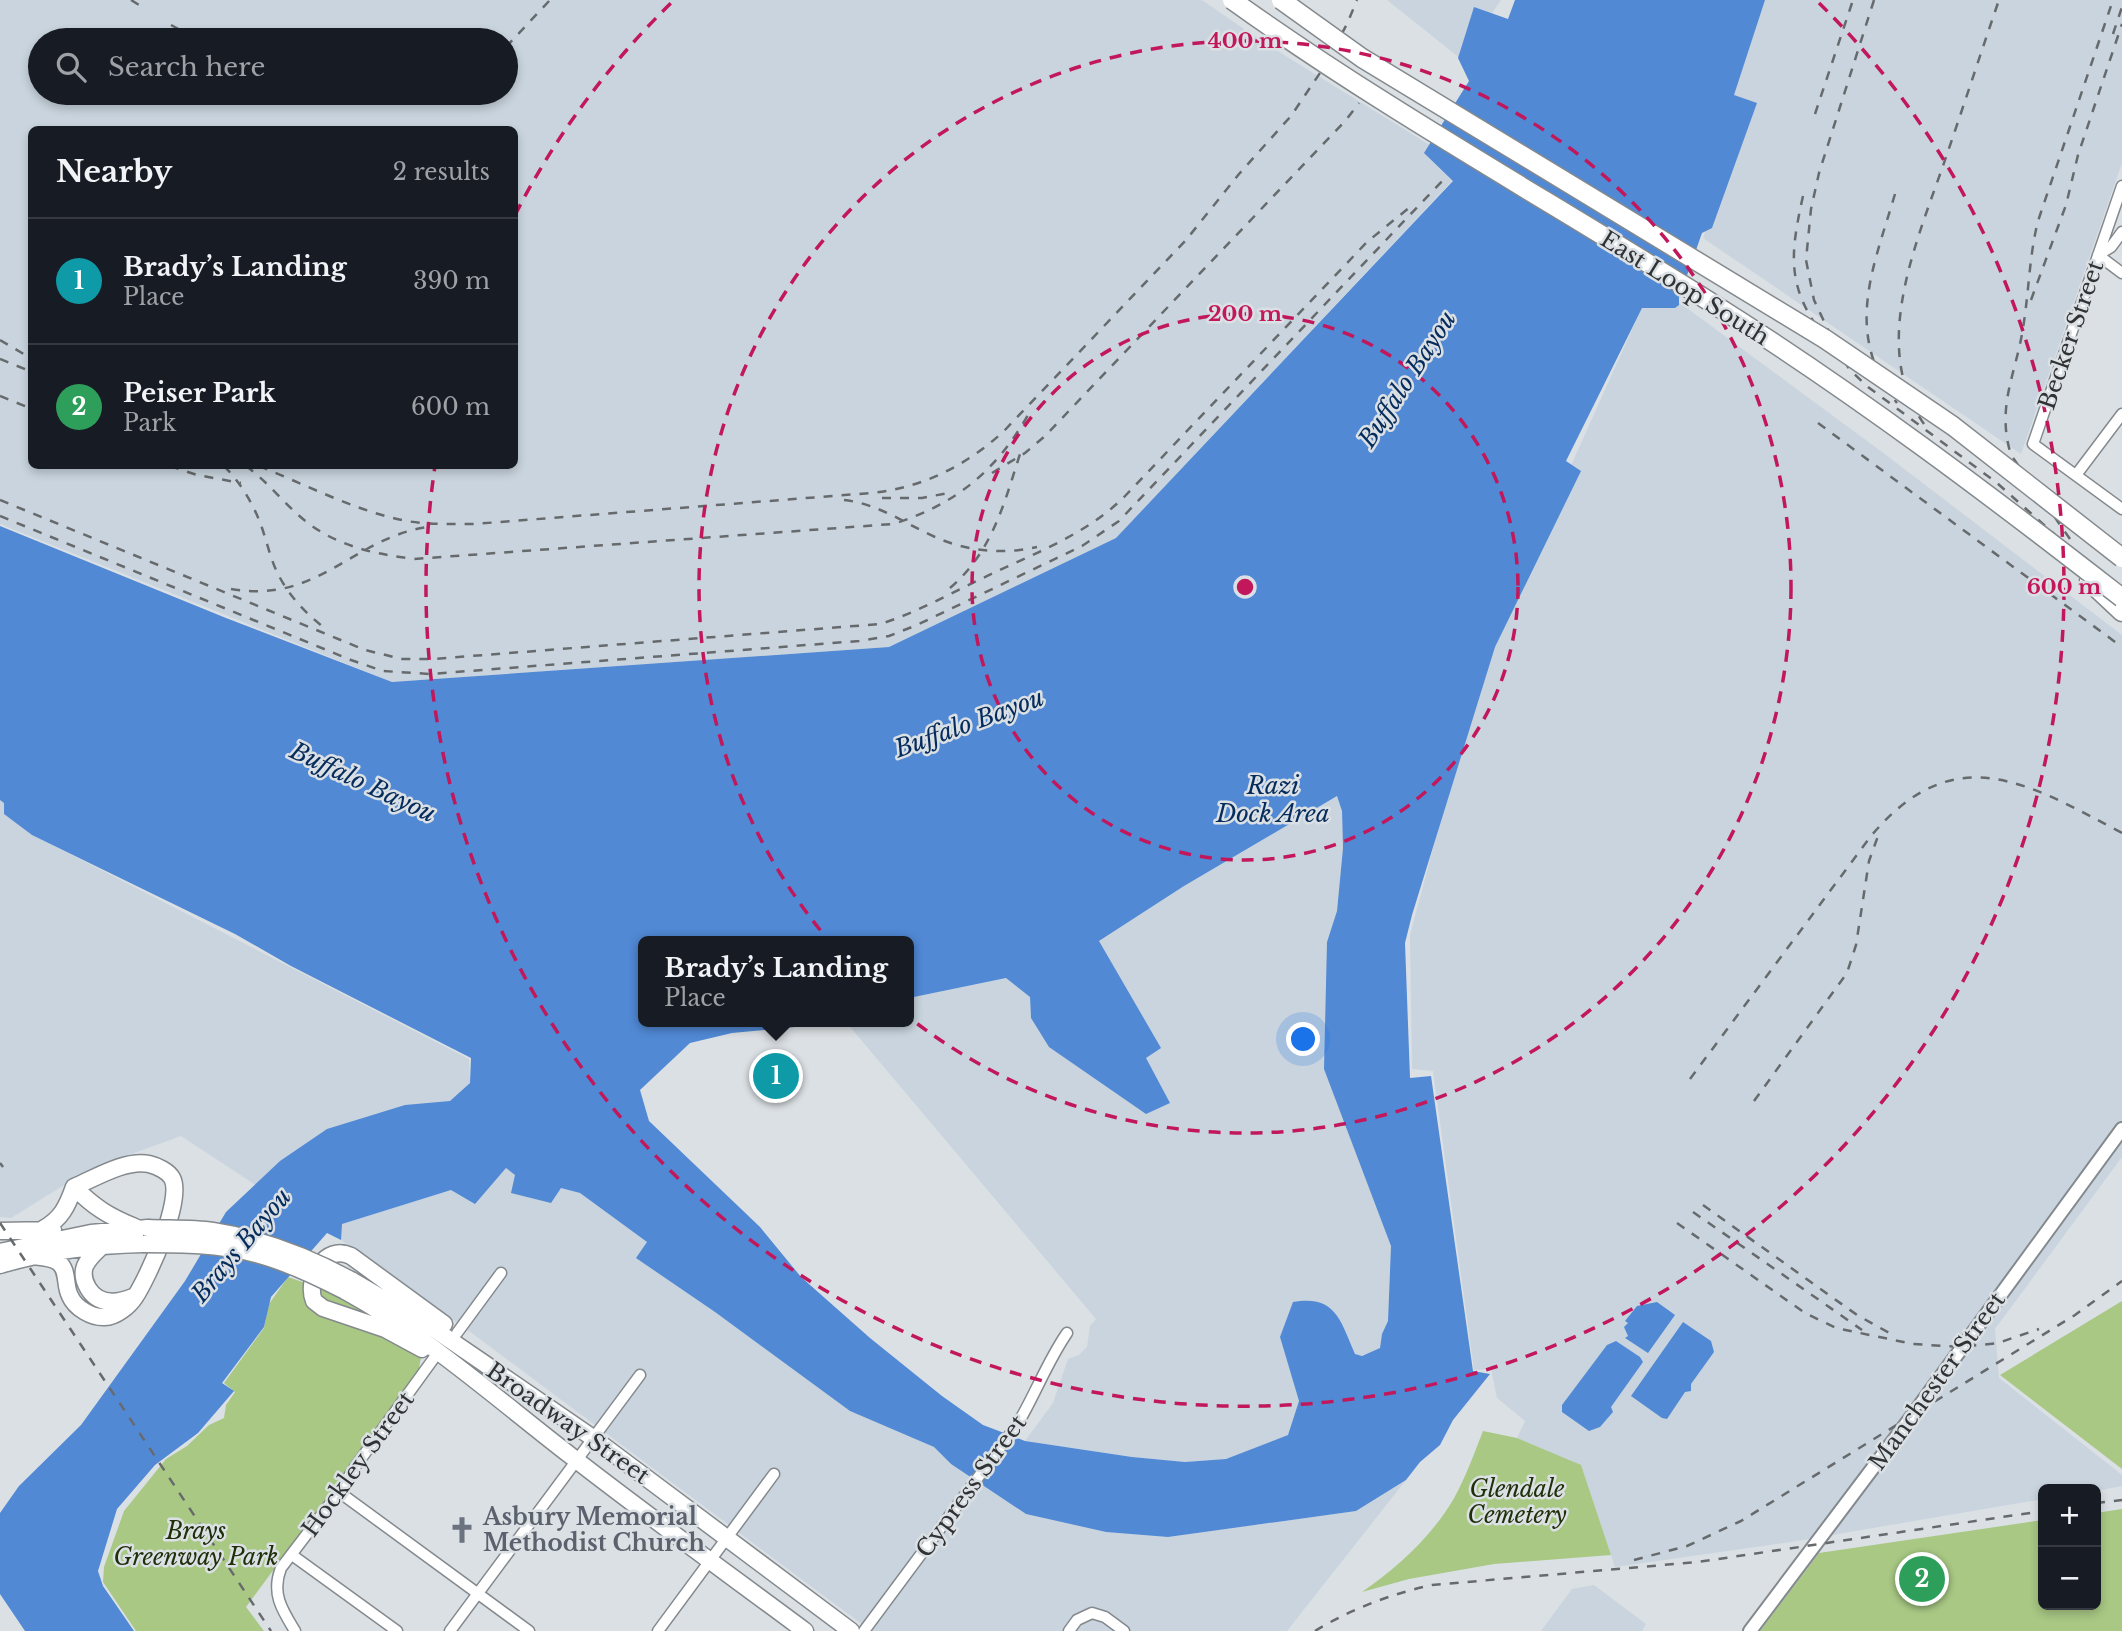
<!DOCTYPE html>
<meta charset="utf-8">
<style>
:root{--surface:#171b24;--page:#20242c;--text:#f1f3f6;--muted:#9ea1a6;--line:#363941;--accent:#118768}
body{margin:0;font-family:"Libre Baskerville",serif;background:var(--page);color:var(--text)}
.controls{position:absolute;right:21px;bottom:21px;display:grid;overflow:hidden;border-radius:10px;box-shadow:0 4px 10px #0003}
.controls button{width:63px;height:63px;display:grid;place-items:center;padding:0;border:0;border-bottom:2px solid var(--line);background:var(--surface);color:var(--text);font:35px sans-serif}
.you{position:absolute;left:1304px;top:1040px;width:24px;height:24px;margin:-18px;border:5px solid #fff;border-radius:50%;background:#1a73e8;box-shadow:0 0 0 10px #1a73e833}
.badge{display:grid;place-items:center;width:46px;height:46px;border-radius:50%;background:var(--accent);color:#fff;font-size:23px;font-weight:700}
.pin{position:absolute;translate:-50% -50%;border:4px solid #fff;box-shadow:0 2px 7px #0006}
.popup{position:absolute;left:638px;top:936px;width:276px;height:91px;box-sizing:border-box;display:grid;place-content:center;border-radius:10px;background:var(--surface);filter:drop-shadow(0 2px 5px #0005);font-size:23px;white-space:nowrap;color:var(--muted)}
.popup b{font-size:26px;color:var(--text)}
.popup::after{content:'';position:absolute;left:50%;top:100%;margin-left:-14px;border:14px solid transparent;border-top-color:var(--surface)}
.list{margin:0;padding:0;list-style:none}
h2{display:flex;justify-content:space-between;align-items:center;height:91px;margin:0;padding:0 28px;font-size:30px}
h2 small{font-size:23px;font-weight:400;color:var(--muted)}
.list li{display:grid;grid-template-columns:46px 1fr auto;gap:21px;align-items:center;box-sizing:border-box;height:126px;padding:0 28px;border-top:2px solid var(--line)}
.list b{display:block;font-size:26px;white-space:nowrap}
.list p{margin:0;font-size:23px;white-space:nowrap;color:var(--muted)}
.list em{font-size:23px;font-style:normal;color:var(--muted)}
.icon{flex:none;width:38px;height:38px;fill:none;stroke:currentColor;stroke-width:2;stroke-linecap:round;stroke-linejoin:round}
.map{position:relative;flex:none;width:2122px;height:1631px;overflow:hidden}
.search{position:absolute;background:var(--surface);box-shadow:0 4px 10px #0003;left:28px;top:28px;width:490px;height:77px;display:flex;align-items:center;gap:18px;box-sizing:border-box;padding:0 24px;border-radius:38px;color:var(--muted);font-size:26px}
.panel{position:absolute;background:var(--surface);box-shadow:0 4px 10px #0003;left:28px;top:126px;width:490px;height:343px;border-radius:10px}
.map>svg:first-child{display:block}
.built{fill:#c9d4de;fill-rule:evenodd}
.green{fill:#a8c884}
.water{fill:#5189d5;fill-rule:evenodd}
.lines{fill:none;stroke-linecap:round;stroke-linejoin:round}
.minor-casing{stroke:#84898d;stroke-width:13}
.tertiary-casing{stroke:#84898d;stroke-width:16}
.primary-casing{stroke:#84898d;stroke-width:19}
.motorway-casing{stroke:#84898d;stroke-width:21}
.minor{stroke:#fff;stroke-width:10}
.tertiary{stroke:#fff;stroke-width:12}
.primary{stroke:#fff;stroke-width:16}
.motorway{stroke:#fff;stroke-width:18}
.rail{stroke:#676a6c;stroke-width:2.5;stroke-dasharray:9 9;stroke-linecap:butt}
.primary-bridge-casing{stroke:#84898d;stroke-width:19;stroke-linecap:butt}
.motorway-bridge-casing{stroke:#84898d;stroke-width:21;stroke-linecap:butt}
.primary-bridge{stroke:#fff;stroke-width:16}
.motorway-bridge{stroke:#fff;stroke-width:18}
.ring{fill:none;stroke:#c2185b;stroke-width:3.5;stroke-dasharray:12 9}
.labels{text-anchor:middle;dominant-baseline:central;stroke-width:5;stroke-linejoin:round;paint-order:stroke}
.street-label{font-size:23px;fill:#303234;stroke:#dbe0e4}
.park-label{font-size:23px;font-style:italic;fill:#202f09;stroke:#dbe0e4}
.worship-label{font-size:23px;font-weight:bold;fill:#5b616d;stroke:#dbe0e4;text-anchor:start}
.water-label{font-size:24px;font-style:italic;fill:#052c5c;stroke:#dbe0e4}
.centre{fill:#c2185b;stroke:#dbe0e4;stroke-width:3.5}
.ring-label{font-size:21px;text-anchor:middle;font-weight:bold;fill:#c2185b;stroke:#dbe0e4;stroke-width:5;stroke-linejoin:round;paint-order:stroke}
</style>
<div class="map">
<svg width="2122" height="1631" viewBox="0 0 2122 1631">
<rect width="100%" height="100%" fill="#dbe0e4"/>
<path class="built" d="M0 0H1202L1263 42 1462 165 1453 180 1116 538 889 647 392 682 0 524ZM40 40H506V93H40ZM32 130H514V466H32Z
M1387 0H1501L1461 59Z
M1757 0H2122V163L2021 454 1703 238 1752 105 1726 94Z
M1653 283 1882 452 2122 635V1157L1995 1329 1999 1378 2122 1475V1486L2096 1491 2043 1489V1499L1791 1542 1615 1567 1581 1466 1517 1438 1525 1421 1497 1398 1491 1369 1474 1370 1433 1071 1412 1069 1410 935 1483 661Z
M1337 796 1342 811 1343 848 1337 911 1327 942 1366 1175 1391 1246 1388 1321 1382 1334 1380 1349 1361 1356 1355 1354 1339 1319 1280 1337 1299 1401 1288 1435 1226 1459 1185 1462 1132 1457 1025 1441 1053 1403 1068 1359 1079 1355 1087 1347 1090 1326 1096 1319 846 1022H909V998L1006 978 1030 997 1031 1018 1146 1058 1160 1048 1099 941 1184 886Z
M0 800 6 804 4 814 33 835 469 1059 470 1082 451 1106 260 1188 181 1136 90 1169 11 1218 0 1217Z
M506 1168 516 1175 512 1193 561 1187 580 1193 647 1242 637 1258 715 1312 850 1411 934 1447 951 1464 1026 1514 1106 1532 1168 1537 1356 1511 1406 1480 1287 1631H871L473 1334 341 1240V1224L451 1190Z
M1594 1585 1646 1624 1642 1631H1541L1572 1589Z"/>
<path class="green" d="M288 1277 325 1290 359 1306 411 1342 421 1357 418 1374 246 1607 264 1631H136L103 1582 104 1567 124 1511 166 1459 187 1446 209 1425 224 1418 226 1405 235 1392 224 1383 264 1328 269 1304Z
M2122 1301V1469L2000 1375Z
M1483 1431 1517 1438 1581 1465 1611 1555 1494 1564 1409 1579 1362 1592C1397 1568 1431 1537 1453 1500 1465 1479 1474 1454 1483 1431Z
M2122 1509V1631H1760L1819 1553 2043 1520V1605H2096V1513Z"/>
<path class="water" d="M1515 0H1765L1734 95 1757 103 1712 228 1702 233 1679 298V305L1675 308H1642L1566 461 1581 471 1495 647 1412 915 1405 943 1410 1078 1431 1076 1473 1371 1490 1374 1453 1420 1440 1445 1420 1462 1406 1480 1356 1511 1168 1537 1106 1532 1026 1514 951 1464 934 1447 850 1411 715 1312 636 1258 647 1242 580 1193 561 1188 551 1203 511 1193 515 1175 506 1168 475 1204 451 1190 342 1224 341 1240 327 1233 271 1297 264 1327 222 1383 234 1391 198 1433 155 1465 117 1509 98 1571 103 1586 134 1631H25L0 1594V1513L19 1486 81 1425 185 1281 226 1212 280 1161 327 1129 405 1105 450 1101 470 1083 471 1058 291 966 235 934 32 835 4 814V803L0 800V526L226 618 392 682 889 647 1116 538 1453 181 1424 153 1469 81 1458 58 1474 7 1508 19ZM1337 796 1342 811 1343 848 1337 911 1327 942 1324 1069 1391 1246 1388 1321 1382 1334 1380 1348 1362 1356 1355 1354C1340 1320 1336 1295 1293 1302L1280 1337 1299 1401 1288 1435 1226 1459 1185 1462 1132 1457 1025 1441 983 1425 942 1396 870 1338 801 1277 760 1227 649 1121 640 1090 690 1043 732 1033 847 1022H643V941H909V998L1006 978 1030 997 1031 1018 1049 1047 1146 1114 1170 1103 1146 1058 1161 1048 1099 941 1184 886Z
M1657 1302 1675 1315 1648 1353 1625 1338 1628 1336 1624 1327 1628 1323 1625 1321 1637 1306Z
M1683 1322 1711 1341 1714 1352 1691 1384V1391L1685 1392 1667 1419 1662 1418 1631 1396Z
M1616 1341 1640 1357 1643 1362 1611 1407 1613 1412 1600 1427 1589 1431 1562 1412V1405L1607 1345Z"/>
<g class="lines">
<defs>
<path id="minor" d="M2122 186 2033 444 2122 509
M2122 232 2111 247 2098 255 2122 273
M2076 475 2122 414
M457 1333 501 1273
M339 1492 529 1631
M292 1555 397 1631
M295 1631C282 1610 271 1593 281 1568L339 1492 355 1467 434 1358
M450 1631 640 1375
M658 1631 774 1474
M864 1631 1017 1425C1035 1395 1047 1362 1067 1333
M1069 1631 1077 1620 1092 1613 1105 1617 1124 1631"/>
<path id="tertiary" d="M1750 1631 1912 1416 2122 1129"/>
<path id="primary" d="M74 1187C94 1207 108 1216 135 1227
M0 1231 53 1230
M104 1244C97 1251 89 1257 85 1266 82 1274 84 1281 88 1288 98 1305 116 1304 133 1297
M0 1252 91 1233 148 1228
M32 1256C40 1257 51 1257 58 1262 69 1270 64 1285 70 1296 75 1308 92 1318 105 1317 116 1317 129 1306 135 1297 148 1277 184 1199 172 1178 168 1171 157 1166 149 1164 126 1159 95 1178 74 1187 67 1207 61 1219 43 1229
M0 1265C47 1251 95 1245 143 1244
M351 1280 431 1327 593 1438 851 1631
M345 1291C427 1336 497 1399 571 1456 648 1516 727 1573 805 1631
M422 1349 385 1329 323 1308 314 1301C305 1279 325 1243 351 1256L444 1324"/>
<path id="motorway" d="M2089 581 2122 612"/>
</defs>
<use href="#minor" class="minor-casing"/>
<use href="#tertiary" class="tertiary-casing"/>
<use href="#primary" class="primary-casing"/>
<use href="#motorway" class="motorway-casing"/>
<use href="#minor" class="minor"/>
<use href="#tertiary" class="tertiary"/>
<use href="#primary" class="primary"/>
<use href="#motorway" class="motorway"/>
<path class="rail" d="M131 0 144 8
M1874 0 1819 173 1811 209 1806 260 1814 300 1829 332 1849 369 1868 387 1997 483 2053 533 2122 602
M171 25 199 40
M2113 34 2122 7
M506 47 550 0
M314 93C353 106 391 108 430 93
M1815 114 1853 0
M1895 194C1873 269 1843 333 1897 403
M1803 196C1790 255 1786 287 1825 338
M2031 300 2066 205 2078 155 2122 24
M0 340 32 359
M0 359 32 372
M0 396 32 409
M1818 423 2122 647
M1924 424C1868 346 1919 237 1946 157 1964 105 1981 52 1999 0
M170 466 197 475 241 483
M224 466C239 481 251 500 259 520 266 537 269 555 277 572 288 595 306 614 326 629
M246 466C263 478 278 496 294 511 328 544 368 553 414 559L893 524C955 505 996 471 1028 415
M259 466C304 484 350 508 397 519 422 525 448 524 474 524L871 493C922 488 966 466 1004 431L1186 240 1239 174 1291 116 1322 70 1347 24 1357 0
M992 473 1025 453 1045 436 1346 120 1359 103
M882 498H922L948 493
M0 500 365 650 402 659H433L880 624C916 613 949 594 983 578 1032 554 1087 535 1126 495L1367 242 1410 207
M844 500C879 504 904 523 935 537 966 551 1003 555 1037 547
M0 516 351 660 383 671 430 674 859 641 889 636 917 625 1082 546 1119 521 1445 178
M2070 539 2011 455C1996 406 2016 374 2023 328 2029 292 2029 257 2038 221L2113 0
M950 588C992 552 1004 504 1020 454
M231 589C319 604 351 539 427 527
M1690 1079 1871 836C1954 737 2028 783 2122 833
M1754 1101 1847 973 1856 945 1869 861 1878 836
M0 1163 3 1167
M1703 1205 1857 1315 1893 1335
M1693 1212 1862 1330
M0 1223 271 1631
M1677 1223 1805 1313 1836 1328 1913 1344 1961 1347 1998 1343 2039 1329
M2096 1503 2122 1500
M1634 1560 1687 1546 1741 1521 2075 1315 2122 1281
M1315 1631C1351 1609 1391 1594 1432 1585L1698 1562 2043 1511"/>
<defs>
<path id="primary-bridge" d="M148 1228C169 1229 192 1228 213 1231 263 1239 307 1256 351 1280
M143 1244C181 1244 219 1244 256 1254 287 1262 316 1276 345 1291"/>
<path id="motorway-bridge" d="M1232 0C1387 111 1554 203 1715 305 1856 394 1990 495 2122 598
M1281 0 1362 58 1825 339 1953 426 2122 558"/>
</defs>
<use href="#primary-bridge" class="primary-bridge-casing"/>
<use href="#motorway-bridge" class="motorway-bridge-casing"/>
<use href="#primary-bridge" class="primary-bridge"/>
<use href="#motorway-bridge" class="motorway-bridge"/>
</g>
<g class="ring">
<circle cx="1245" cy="587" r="273"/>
<circle cx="1245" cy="587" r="546"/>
<path d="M515 215A819 819 0 0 1 671 3M1819 3A819 819 0 1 1 435 466"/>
</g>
<defs>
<symbol id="church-bare" viewBox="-9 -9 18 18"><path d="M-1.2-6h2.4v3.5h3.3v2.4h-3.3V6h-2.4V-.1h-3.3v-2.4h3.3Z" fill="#6b7280" stroke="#dbe0e4" stroke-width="2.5" paint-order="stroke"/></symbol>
</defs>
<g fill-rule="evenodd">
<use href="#church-bare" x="443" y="1511" width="38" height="38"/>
</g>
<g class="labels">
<g class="street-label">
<text transform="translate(1685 288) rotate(32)">East Loop South</text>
<text transform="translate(2071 335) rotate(-71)">Becker Street</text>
<text transform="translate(1937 1381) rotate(-54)">Manchester Street</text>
<text transform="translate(568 1423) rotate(35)">Broadway Street</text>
<text transform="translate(358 1464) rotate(-54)">Hockley Street</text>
<text transform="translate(971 1486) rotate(-54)">Cypress Street</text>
</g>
<g class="park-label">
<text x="1517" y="1489">Glendale<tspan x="1517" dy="26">Cemetery</tspan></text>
<text x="196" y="1531">Brays<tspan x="196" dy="26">Greenway Park</tspan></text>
</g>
<g class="worship-label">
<text x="483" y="1517">Asbury Memorial<tspan x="483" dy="26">Methodist Church</tspan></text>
</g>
<g class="water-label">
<text transform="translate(1407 379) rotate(-57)">Buffalo Bayou</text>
<text transform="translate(969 723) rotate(-20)">Buffalo Bayou</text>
<text transform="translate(363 782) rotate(25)">Buffalo Bayou</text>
<text x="1273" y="785">Razi<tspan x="1273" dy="28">Dock Area</tspan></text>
<text transform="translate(241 1245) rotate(-50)">Brays Bayou</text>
</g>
</g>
<circle cx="1245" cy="587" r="10" class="centre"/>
<g class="ring-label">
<text x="1245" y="48">400 m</text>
<text x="1245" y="321">200 m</text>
<text x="2064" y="594">600 m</text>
</g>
</svg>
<div class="controls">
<button>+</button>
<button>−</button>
</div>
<div class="you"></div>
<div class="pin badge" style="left:776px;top:1076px;background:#0f9aa8">1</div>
<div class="popup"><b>Brady’s Landing</b>Place</div>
<div class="pin badge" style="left:1922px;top:1579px;background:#2e9e5b">2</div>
<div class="search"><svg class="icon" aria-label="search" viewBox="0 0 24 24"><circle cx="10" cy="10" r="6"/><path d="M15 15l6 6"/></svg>Search here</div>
<section class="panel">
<h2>Nearby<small>2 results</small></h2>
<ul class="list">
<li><span class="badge" style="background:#0f9aa8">1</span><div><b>Brady’s Landing</b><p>Place</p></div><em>390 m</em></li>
<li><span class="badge" style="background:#2e9e5b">2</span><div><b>Peiser Park</b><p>Park</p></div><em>600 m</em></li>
</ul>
</section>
</div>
